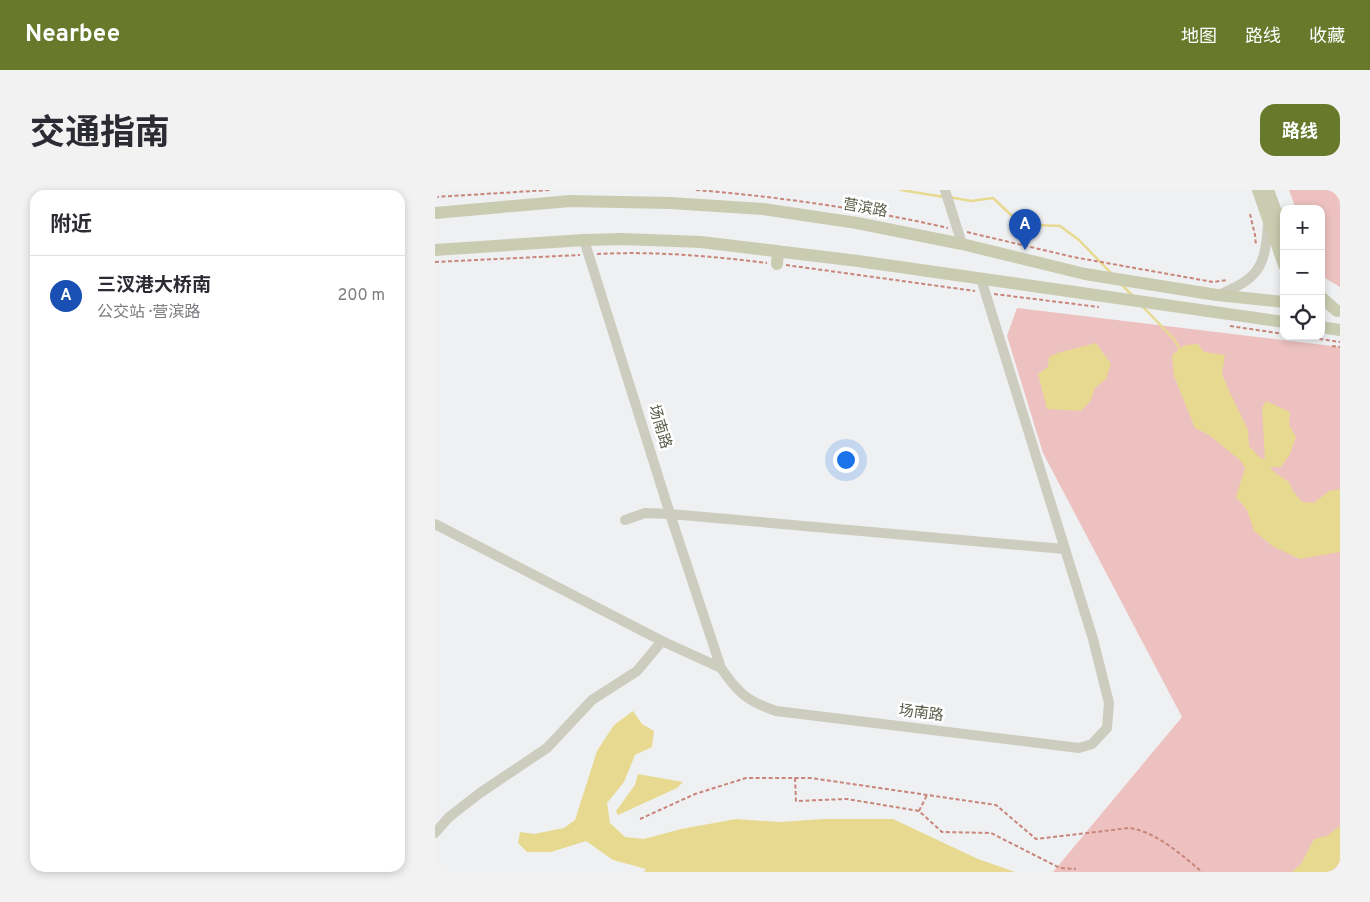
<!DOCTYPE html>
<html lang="zh">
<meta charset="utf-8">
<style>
:root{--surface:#fff;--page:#f2f2f3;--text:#2b2b33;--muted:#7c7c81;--line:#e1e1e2;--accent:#69792c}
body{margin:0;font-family:Overpass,"Noto Sans SC",sans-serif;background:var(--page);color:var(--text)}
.controls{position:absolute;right:15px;top:15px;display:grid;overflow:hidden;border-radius:10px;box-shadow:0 2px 8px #0003}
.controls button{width:45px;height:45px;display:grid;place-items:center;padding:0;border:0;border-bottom:1px solid var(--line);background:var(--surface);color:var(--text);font:25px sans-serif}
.you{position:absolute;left:410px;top:269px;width:18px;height:18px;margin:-12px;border:4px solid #fff;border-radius:50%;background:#1a73e8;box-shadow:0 0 0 8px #1a73e833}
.badge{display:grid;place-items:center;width:32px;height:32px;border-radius:50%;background:var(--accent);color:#fff;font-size:16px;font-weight:700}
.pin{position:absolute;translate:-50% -41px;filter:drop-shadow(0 1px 2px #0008)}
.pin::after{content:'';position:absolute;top:26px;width:18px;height:15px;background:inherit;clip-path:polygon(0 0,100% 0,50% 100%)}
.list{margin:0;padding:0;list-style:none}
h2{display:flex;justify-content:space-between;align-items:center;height:65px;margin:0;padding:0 20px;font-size:21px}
h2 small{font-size:16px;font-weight:400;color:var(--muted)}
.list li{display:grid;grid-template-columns:32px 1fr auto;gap:15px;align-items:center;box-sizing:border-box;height:80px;padding:0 20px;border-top:1px solid var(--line)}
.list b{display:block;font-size:19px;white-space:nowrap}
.list p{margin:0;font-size:16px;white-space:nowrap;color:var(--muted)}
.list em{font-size:16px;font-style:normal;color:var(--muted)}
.icon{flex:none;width:28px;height:28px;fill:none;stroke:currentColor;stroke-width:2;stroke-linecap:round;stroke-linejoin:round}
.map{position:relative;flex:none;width:905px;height:682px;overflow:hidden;border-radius:15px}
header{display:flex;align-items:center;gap:30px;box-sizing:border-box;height:70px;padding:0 25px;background:var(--accent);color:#fff}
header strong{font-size:24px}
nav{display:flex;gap:28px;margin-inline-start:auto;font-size:18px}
.intro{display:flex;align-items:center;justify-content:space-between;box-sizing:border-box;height:120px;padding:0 30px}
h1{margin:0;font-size:35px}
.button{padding:12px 22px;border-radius:15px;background:var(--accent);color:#fff;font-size:18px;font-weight:700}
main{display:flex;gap:30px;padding:0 30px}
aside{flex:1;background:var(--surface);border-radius:15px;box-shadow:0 2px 8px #0003}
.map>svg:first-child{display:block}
.green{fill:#edc1c0}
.water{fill:#e7da90}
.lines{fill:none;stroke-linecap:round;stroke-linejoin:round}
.stream{stroke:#e7da90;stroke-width:2.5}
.path{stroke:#c9857a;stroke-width:2;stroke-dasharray:4 2.5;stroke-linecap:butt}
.minor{stroke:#cccdbe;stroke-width:10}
.major{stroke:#c9ccb0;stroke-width:12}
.labels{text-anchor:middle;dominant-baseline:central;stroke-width:5;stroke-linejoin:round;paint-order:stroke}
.street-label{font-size:15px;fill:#595c48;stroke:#fff}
</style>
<header>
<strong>Nearbee</strong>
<nav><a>地图</a><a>路线</a><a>收藏</a></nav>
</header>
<div class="intro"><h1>交通指南</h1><a class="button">路线</a></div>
<main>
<aside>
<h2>附近<small></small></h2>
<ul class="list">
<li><span class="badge" style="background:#1a4fb4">A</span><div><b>三汊港大桥南</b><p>公交站 · 营滨路</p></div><em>200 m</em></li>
</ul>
</aside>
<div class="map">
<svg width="905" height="682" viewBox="0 0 905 682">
<rect width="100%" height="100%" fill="#eff0f2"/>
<path class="green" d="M854 0H905V97L890 88 886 81V19H861Z
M582 118 905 157V682H618L747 527 608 263 572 146Z"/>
<path class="water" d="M661 153 676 174 671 189 660 198 656 210 646 221 612 219 603 184 613 177 614 167 623 163Z
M763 154 769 162 790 165 787 184 796 205 813 240 814 256 825 268 830 269 827 218 831 211 855 222 854 235 861 247 855 264 846 277H835L839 282 854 292 858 301 867 312 879 313 894 301 905 299V362L865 369 839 357 819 341 812 320 801 307 810 278 805 270 774 245 760 238 739 186 737 165 750 155Z
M198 521 207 534 219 541 217 557 200 565 189 592 172 613 175 633 190 647 209 649 246 639 301 629 345 632 389 629H458L543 669 580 682H209L211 679 178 670 151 651 116 662H92L83 653 85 642 99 644 129 638 140 630 162 561 179 535Z
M203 584 248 592 242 598 183 625 181 621 200 595Z
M905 636V682H857L866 674 879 649 892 646Z"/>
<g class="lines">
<path class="stream" d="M466 0 509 7
M514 7 536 11 558 8 576 25 600 35 625 36 644 50 676 83
M686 94 697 105
M707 116 738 148 746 161"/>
<path class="path" d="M261 0C346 7 430 19 513 38
M0 7 115 0
M815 24 820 45 821 55
M532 42 638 67 778 92 792 90
M162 64C220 61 275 66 332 73
M0 72 145 65
M351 75 540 101
M559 104 664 117
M795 136 849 144
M865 146 905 152
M897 156 905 157
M360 588 361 611 412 609 484 621 507 642 556 643 619 675 625 678 641 679
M484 621 492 605
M205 629 260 604 311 588H376L561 615 601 649 694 638C720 641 747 665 767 682"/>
<path class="minor" d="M510 0 527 54
M149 50 235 324 286 478C303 503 312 511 341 521L644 558 657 554 672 538 674 513 658 449 546 89
M783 105C824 88 830 78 833 34
M190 330 210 323 235 324 629 359
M0 334 227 451 286 478
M0 643 14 627 45 603 112 558 157 510 202 481 227 451"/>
<path class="major" d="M823 0 849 75
M833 0 849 43
M0 23 135 11 235 13 328 19 422 33 527 54 650 84 782 105 849 112
M0 60 149 50 187 49 266 52 423 71 849 132
M342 74 343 61
M886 107 902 121
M886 137 905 140"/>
</g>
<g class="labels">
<g class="street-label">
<text transform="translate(430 19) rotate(10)">营滨路</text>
<text transform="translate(224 237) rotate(73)">场南路</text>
<text transform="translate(486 524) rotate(7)">场南路</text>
</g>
</g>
</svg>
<div class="controls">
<button>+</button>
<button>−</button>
<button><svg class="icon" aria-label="locate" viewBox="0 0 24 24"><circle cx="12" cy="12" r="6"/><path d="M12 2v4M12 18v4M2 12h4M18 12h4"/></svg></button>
</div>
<div class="you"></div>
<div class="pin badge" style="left:590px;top:60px;background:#1a4fb4">A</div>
</div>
</main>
